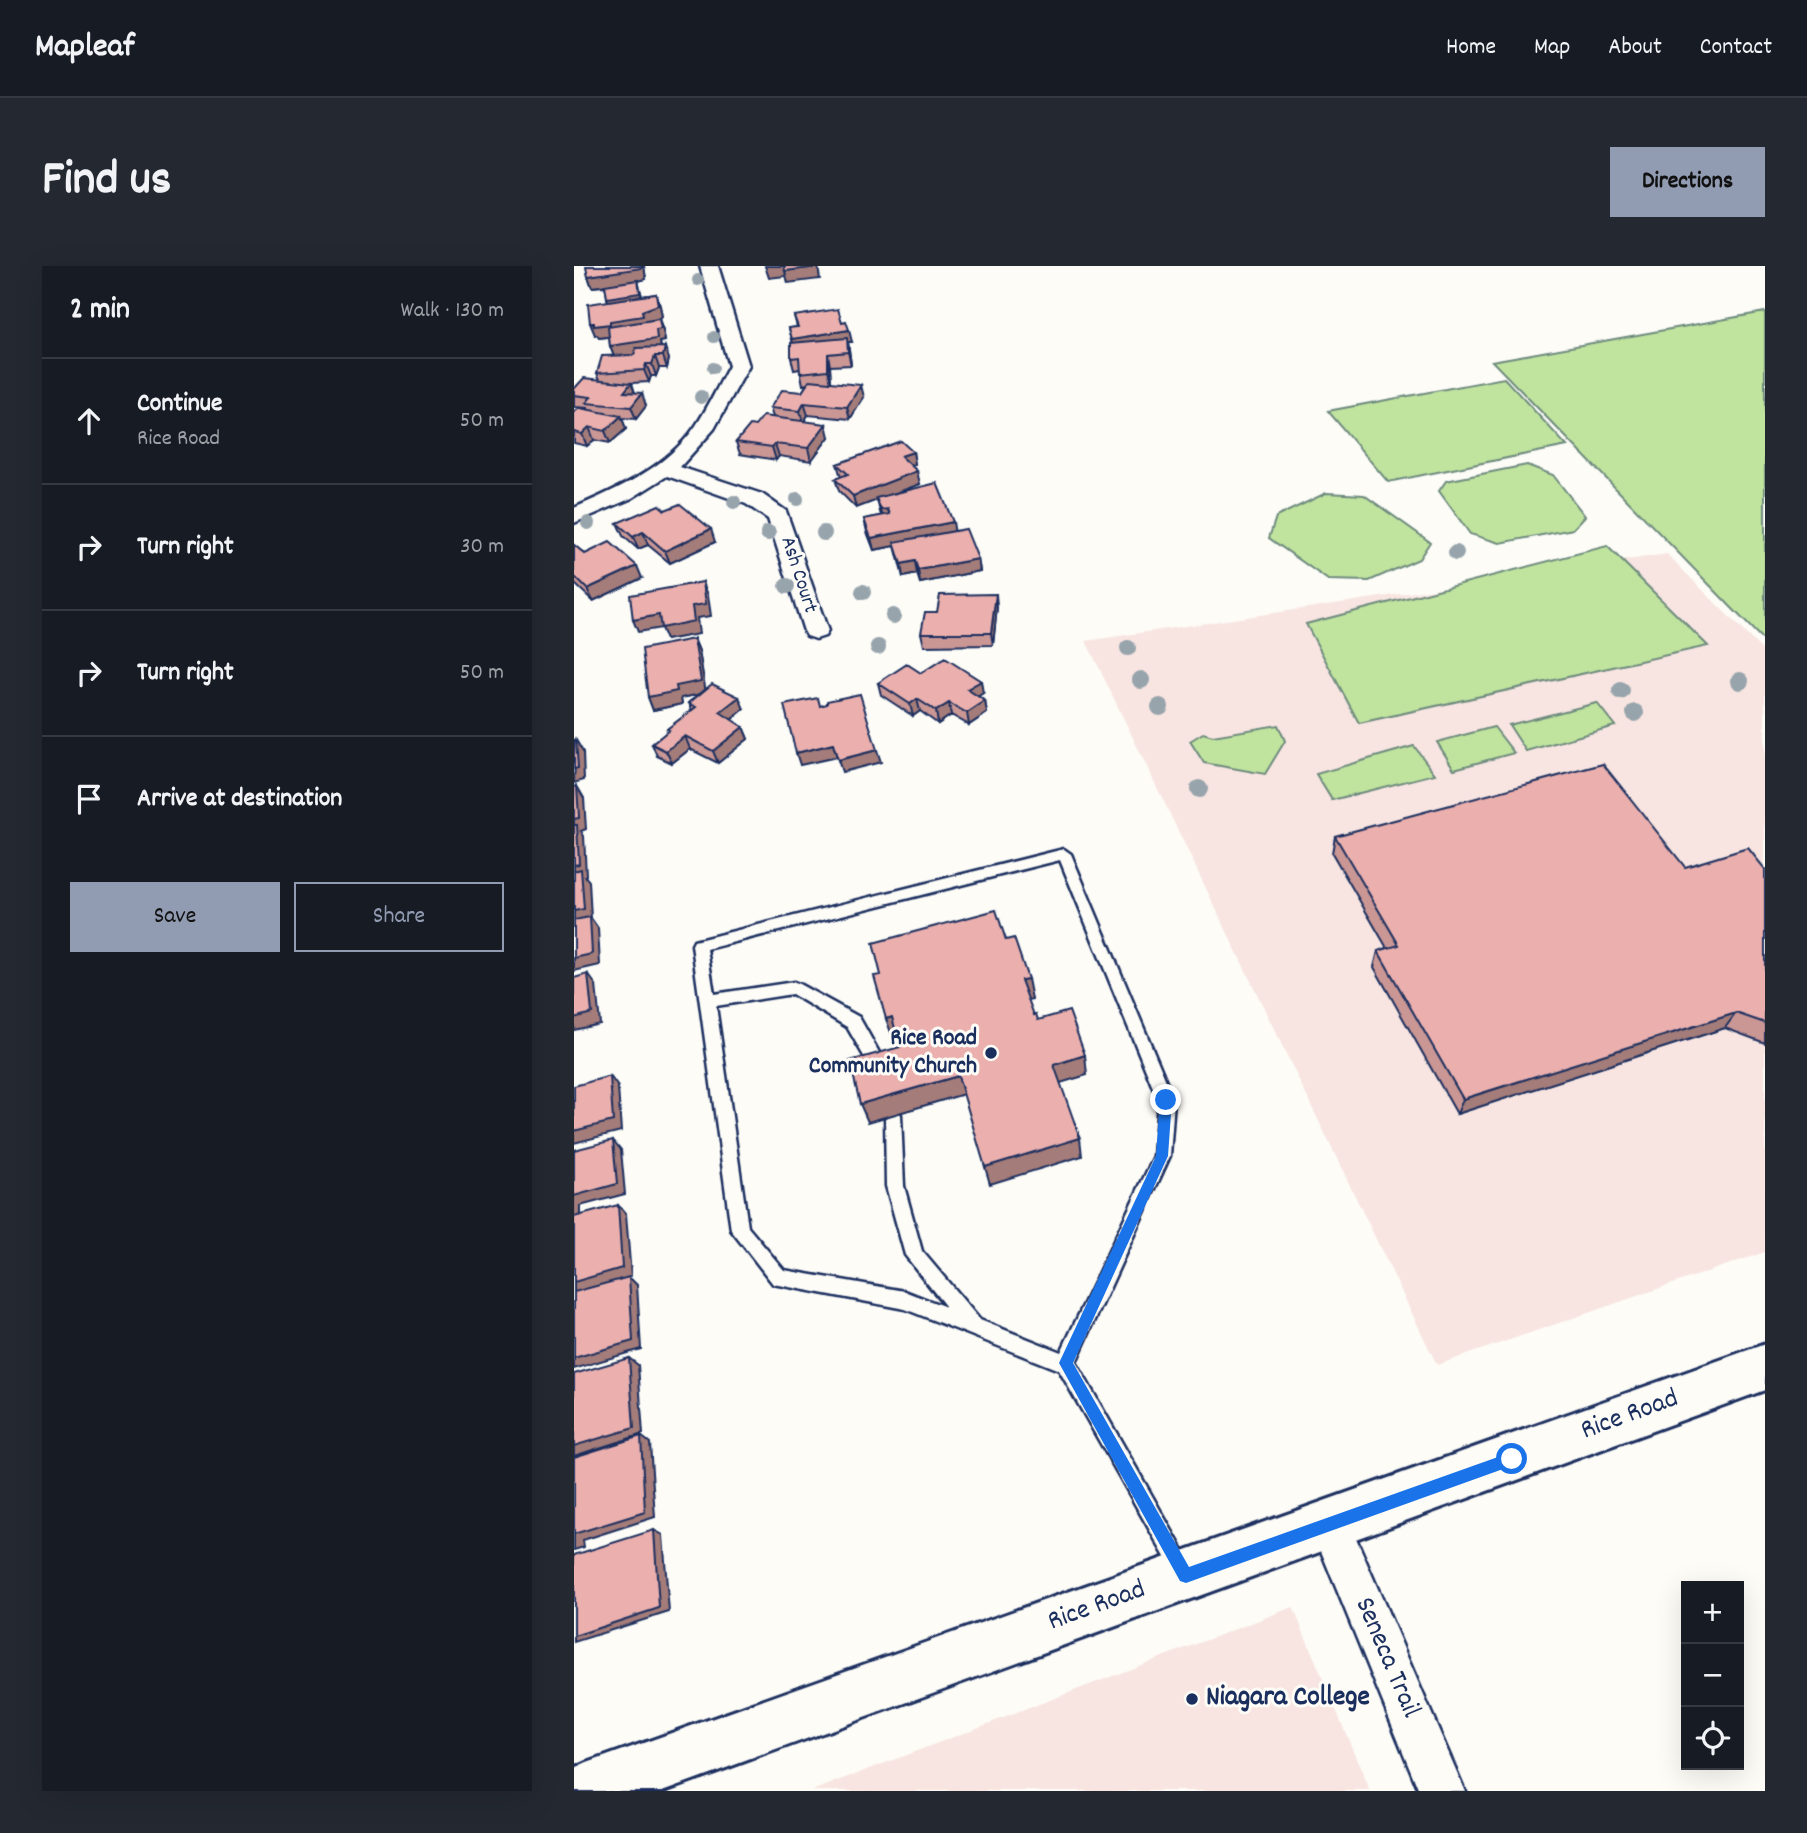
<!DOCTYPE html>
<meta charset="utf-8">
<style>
:root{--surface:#171b24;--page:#242831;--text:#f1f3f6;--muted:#9ea1a6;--line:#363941;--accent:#919bb2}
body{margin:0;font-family:Dekko,sans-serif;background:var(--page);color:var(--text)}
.controls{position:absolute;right:21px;bottom:21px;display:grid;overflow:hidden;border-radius:0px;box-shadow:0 7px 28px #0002}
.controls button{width:63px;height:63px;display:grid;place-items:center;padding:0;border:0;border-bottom:2px solid var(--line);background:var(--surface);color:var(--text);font:35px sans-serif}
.stop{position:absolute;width:21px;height:21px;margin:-16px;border:5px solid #1a73e8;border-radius:50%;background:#fff}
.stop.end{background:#1a73e8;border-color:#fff;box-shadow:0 2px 7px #0008}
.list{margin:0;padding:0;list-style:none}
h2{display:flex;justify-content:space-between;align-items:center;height:91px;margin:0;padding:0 28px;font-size:30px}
h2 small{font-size:23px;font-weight:400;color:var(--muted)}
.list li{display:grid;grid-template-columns:46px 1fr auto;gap:21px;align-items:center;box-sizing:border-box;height:126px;padding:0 28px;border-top:2px solid var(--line)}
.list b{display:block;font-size:26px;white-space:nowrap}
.list p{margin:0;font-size:23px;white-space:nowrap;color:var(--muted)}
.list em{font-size:23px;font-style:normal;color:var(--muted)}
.actions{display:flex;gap:14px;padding:21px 28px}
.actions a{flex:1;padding:16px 0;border:2px solid var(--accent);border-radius:0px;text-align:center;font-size:24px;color:var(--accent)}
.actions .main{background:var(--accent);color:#111}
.icon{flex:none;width:38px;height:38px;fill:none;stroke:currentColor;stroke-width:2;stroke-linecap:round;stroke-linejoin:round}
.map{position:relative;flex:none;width:1191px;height:1525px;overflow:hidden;border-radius:0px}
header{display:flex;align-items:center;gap:42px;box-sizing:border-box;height:98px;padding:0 35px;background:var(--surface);border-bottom:2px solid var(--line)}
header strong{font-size:33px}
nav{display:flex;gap:38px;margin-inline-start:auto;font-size:24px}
.intro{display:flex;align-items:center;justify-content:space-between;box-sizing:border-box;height:168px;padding:0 42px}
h1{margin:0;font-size:49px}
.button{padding:18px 32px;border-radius:0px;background:var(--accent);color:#111;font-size:24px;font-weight:700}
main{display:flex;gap:42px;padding:0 42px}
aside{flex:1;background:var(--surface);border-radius:0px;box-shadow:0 7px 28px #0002}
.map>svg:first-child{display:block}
.built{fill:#f8e5e1}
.green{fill:#c0e49e;stroke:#6e8a7e;stroke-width:2}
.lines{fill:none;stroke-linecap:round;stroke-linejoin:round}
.service-casing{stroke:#1b2f5e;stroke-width:5}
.minor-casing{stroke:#1b2f5e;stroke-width:5}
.tertiary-casing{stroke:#1b2f5e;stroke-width:6}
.service{fill:#fdfcf7;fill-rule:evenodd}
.minor{fill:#fdfcf7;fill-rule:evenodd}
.tertiary{fill:#fdfcf7;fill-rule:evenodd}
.tree{fill:#97a4ac}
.wall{fill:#ca9795;stroke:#1b2f5e;stroke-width:2}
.shaded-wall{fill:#a47b79;stroke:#1b2f5e;stroke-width:2}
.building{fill:#ebb0ad;stroke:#1b2f5e;stroke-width:2}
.route{fill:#1a73e8}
.poi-dot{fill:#1b2f5e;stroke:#fdfcf7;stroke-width:2.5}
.labels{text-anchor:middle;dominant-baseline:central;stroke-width:6;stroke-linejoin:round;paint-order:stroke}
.far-street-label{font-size:21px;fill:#1b2f5e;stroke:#fdfcf7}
.poi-label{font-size:24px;font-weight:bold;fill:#1b2f5e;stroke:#fdfcf7;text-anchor:end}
.near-street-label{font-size:28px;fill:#1b2f5e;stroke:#fdfcf7}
.near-poi-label{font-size:28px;font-weight:bold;fill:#1b2f5e;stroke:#fdfcf7;text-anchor:start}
</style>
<header>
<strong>Mapleaf</strong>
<nav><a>Home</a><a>Map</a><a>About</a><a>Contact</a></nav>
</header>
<div class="intro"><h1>Find us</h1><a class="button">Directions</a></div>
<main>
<aside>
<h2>2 min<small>Walk · 130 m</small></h2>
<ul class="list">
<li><svg class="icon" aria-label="ahead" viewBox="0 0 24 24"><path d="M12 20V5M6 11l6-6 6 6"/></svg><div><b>Continue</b><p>Rice Road</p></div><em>50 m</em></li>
<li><svg class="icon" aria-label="right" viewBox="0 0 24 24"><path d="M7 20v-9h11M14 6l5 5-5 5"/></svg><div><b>Turn right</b></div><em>30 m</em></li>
<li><svg class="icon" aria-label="right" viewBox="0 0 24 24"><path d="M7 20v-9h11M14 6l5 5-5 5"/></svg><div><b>Turn right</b></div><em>50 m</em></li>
<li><svg class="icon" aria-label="arrive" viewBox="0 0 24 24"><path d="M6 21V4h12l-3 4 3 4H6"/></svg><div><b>Arrive at destination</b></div></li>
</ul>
<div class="actions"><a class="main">Save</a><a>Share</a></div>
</aside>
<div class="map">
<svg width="1191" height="1525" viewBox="0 0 1191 1525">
<rect width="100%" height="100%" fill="#fdfcf7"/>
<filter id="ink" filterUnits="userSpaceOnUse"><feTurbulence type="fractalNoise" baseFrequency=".0143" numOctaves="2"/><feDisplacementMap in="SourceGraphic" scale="14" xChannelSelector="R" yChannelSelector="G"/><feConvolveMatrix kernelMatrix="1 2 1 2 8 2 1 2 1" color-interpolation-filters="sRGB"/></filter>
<g filter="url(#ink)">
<path class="built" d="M1093 288 1191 387V986L863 1099 512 375Z
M719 1341 796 1525H238Z"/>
<path class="green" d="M1191 46V376L918 95Z
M930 112 993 180 814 216 754 145Z
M953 199 979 209 1011 250 999 263 926 277 896 268 865 225 872 215Z
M752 227 790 229 856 276 845 293 795 315 754 314 695 272 702 251Z
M1033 280 1134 380 785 457 732 358Z
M1023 437 1041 460 952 485 935 459Z
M704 459 711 475 691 508 630 497 616 475 629 467 639 470Z
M920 461 940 487 880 503 863 476Z
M840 480 861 508 758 534 742 508Z"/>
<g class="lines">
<defs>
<path id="service" d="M490 583 497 588 600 834 596 890 502 1096 618 1300 621 1307 618 1314 611 1317 604 1314 485 1104 331 1043 199 1018 157 964 118 679 120 675ZM486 594 584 834 580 890 487 1086 406 1054 348 985 330 920 327 849 325 844 319 842 313 844 311 849 312 920 331 989 372 1041 331 1025 210 1004 174 961 142 740 218 728 273 761 302 811 308 813 314 811 316 806 285 751 225 718 220 716 140 728 133 683Z"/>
<path id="minor" d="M126 0H144L175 100 140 163 106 201 188 228 212 245 254 365 251 370 242 373 233 370 230 365 194 253 172 238 93 210 58 232 0 257V242C44 223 92 202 121 161 134 142 144 120 155 100Z
M756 1238 770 1244 891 1525H845L736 1258 742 1244Z"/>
<path id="tertiary" d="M1191 1078V1124L89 1525H0V1503L13 1497Z"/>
</defs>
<use href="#service" class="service-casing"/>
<use href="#minor" class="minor-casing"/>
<use href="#tertiary" class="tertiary-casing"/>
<use href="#service" class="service"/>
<use href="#minor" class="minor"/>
<use href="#tertiary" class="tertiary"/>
</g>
<g class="tree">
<circle cx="124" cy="14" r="6"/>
<circle cx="140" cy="71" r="6"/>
<circle cx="139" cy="102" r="6"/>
<circle cx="127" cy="131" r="7"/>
<circle cx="223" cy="233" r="7"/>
<circle cx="160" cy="236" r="7"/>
<circle cx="14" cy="257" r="7"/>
<circle cx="194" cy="267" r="8"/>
<circle cx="250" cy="267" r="8"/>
<circle cx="882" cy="287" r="8"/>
<circle cx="213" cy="320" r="8"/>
<circle cx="289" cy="326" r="8"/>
<circle cx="319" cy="350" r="8"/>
<circle cx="304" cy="381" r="8"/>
<circle cx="554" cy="382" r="8"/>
<circle cx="567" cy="414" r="9"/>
<circle cx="1166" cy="415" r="9"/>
<circle cx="1047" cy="425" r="9"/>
<circle cx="586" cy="441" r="9"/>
<circle cx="1061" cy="447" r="9"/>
<circle cx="625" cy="523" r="9"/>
</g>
<path class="wall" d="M12 0H70L72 13 64 15 68 30 82 28 86 40 88 51 81 54 85 53 89 65 91 75 86 76 87 81 95 93 93 102H85L82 110H77L75 116 58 117 61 127 72 140 62 153 48 152 52 163 36 177 20 174 13 180 0 177V146L14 143V142L0 141V123L26 114 23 107 40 90 36 80 35 71 25 72 23 69H21L34 35 31 20 18 21 14 10Z
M220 50 268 56 278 76H274L277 99 256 100 257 116 290 131 276 153 234 149 230 155 255 171 237 195 205 190 202 194 166 188 162 176 181 160 199 151 196 142 228 126 233 118 229 119 226 103 220 104 217 92 219 77 215 62 223 61Z
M339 186 341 198 337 200 346 218 319 228 380 265 404 293 406 305 346 317 343 308 329 311 321 280 300 284 293 266 290 253 307 250 303 234 282 242 265 225 261 213 267 211 263 198Z
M91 244 141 276 96 297 74 279 64 283 49 270 43 257Z
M0 279 11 288 68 312 19 335 0 317Z
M423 341 419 379 350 380 347 367 363 346Z
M120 373 125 385 131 424 170 443 157 454 169 461 174 473 144 497 116 483 98 497 83 490 78 478 94 465 93 463 118 444 115 437 126 428 107 432 108 438 79 444 74 431Z
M347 407 409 427 404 430 411 435 413 447 395 459 377 449 364 458 346 445 339 450 307 429 304 417Z
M761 570 1111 601 1191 603V777L1151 762 883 848 800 701 804 685 813 682 758 587Z"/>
<path class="shaded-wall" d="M70 0 72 13 64 15 68 33 35 38 33 32 64 15 18 21 14 10Z
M191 0H210L212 10 195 12Z
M244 1 246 13 214 17 211 5Z
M82 28 86 40 88 51 40 70 25 72 23 69H21L16 57 36 55 68 45Z
M85 53 89 65 91 75 86 76 87 85 41 93 36 80 82 64Z
M275 64 278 76H274L277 99 274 86 221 85 218 73Z
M91 81 95 93 93 102 89 90Z
M254 88 256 100 257 116 254 104Z
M81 90 85 102 82 110 78 98Z
M72 98 77 110 75 116 70 104Z
M57 117 62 129 50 126Z
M287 119 290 131 276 153 273 141Z
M68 127 72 140 62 153 57 141Z
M230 137 234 149 229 157 226 145Z
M47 150 52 163 36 177 31 165Z
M252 158 255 171 237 195 234 182Z
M15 161 20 174 13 180 8 168Z
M201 178 205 190 202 194 198 181Z
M339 186 341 198 329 202 327 190Z
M343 205 346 218 282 242 279 230Z
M314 243 317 255 310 257 307 244Z
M379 256 381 268 300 284 297 272Z
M137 263 141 276 96 297 91 285Z
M69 266 74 279 64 283 59 271Z
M404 293 406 305 346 317 344 304Z
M341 295 343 308 329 311 327 298Z
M63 300 68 312 19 335 13 323Z
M129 316 134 329 137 350 123 352 125 368 92 374 87 362 64 366 59 354 118 340Z
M422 328 423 341 419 379 417 367Z
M120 373 125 385 132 427 107 432 108 438 79 444 74 431 102 420Z
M407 415 409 427 396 436 393 423Z
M165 431 170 443 151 459 146 446Z
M343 433 346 445 339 450 336 438Z
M411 435 413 447 395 459 393 447Z
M375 437 377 449 364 458 362 445Z
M169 461 174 473 144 497 139 485Z
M111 470 116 483 98 497 92 485Z
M2 474 9 486 10 514 0 517Z
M259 478 263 491 226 499 222 487Z
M303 484 307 496 268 506 264 494Z
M3 520 10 532 12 563 7 565 10 570 12 609 11 610 15 615 17 652 24 662 26 699 0 705V553Z
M14 708 22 719 26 758 0 764V752Z
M454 713 458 733 451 735 447 714Z
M1162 747 1151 762 883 848 889 833Z
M318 751 325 771 319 772 312 753Z
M511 789 513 809 483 818 480 799Z
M36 810 44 821 47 865 0 877V865Z
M384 810 390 828 294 856 286 838Z
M506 872 508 890 416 918 411 901Z
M39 874 47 884 51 928 6 940V953L0 954V930Z
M44 939 52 948 57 1010 55 1011 63 1019 67 1083 0 1103V1016Z
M55 1092 64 1099 69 1168 0 1190V1180Z
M67 1170 76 1177 81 1251 9 1274 10 1281 0 1284V1268Z
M80 1264 89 1269 95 1346 0 1376V1370Z"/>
<path class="building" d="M12 0H68V2L14 10Z
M210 0H243L244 1 211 5Z
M64 14 66 27 33 32 31 19Z
M82 28 84 39 68 45 69 50 36 55V58L20 60V57H16L14 38Z
M264 43 268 56 272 55 275 64 218 73 215 62 224 61 220 50Z
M85 53 87 63 82 64 83 73 36 80 34 61Z
M273 72 274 86 254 88V104L226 107 225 91 217 92V77Z
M91 81 89 90H81L78 98H72L70 104 23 107 28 90 60 89 62 82Z
M10 112 57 117 50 126 68 127 57 141 12 137 17 131 0 129V123Z
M236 114 287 119 273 141 230 137 226 145 196 142 208 124 228 126Z
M6 142 47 150 31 165 15 161 8 168 0 166V146Z
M189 150 252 158 234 182 201 178 198 181 162 176 176 159 181 160Z
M327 175 339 186 327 190 343 205 279 230 261 213 274 208 263 198Z
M363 217 379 256 297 272 290 253 316 248 314 243 307 244 302 232Z
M106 238 137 263 91 285 69 266 59 271 43 257 85 239 91 244Z
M392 263 404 293 344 304 341 295 327 298 320 276Z
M36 276 63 300 13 323 0 310V279L11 288Z
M129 316 132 338 118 340 120 355 87 362 85 349 59 354 56 329Z
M422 328 417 367H347L351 346H363L366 329Z
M120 373 127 415 102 420 103 425 74 431 68 383Z
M371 392 407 415 393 423 411 435 393 447 375 437 362 445 343 433 336 438 304 417 333 398 347 407Z
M138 418 165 431 146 446 169 461 139 485 111 470 92 485 78 478 95 464 93 463 122 441 115 437Z
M286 428 303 484 264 494 259 478 222 487 210 439 244 432 246 440 253 438V435Z
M0 474H2L4 502 0 503Z
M1029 498 1111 601 1174 582 1191 603V757L1162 747 889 833 804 685 825 679 761 570Z
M3 520 5 552 0 553V521Z
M0 559H3L5 598 0 599Z
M7 603 10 643 0 645V605Z
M422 644 432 674 440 672 454 713 447 714 460 749 462 748 464 754 495 745 511 789 480 799 506 872 411 901 384 810 286 838 276 795 326 781 318 751 312 753 300 710 307 709 299 677Z
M16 651 18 688 0 692V654Z
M14 708 18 747 0 752V712Z
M36 810 39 855 0 865V820Z
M39 874 43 918 0 930V884Z
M44 939 48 1002 0 1016V951Z
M55 1011 59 1075 0 1092V1026Z
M55 1092 60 1162 0 1180V1108Z
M67 1170 71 1246 0 1268V1191Z
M80 1264 85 1342 0 1370V1289Z"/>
</g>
<path class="route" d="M592 829 598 834 594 890 499 1097 615 1301 938 1186 945 1193 943 1198 612 1317 606 1315 485 1097 582 890 586 834Z"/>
<g class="poi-dot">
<circle cx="417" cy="787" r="7"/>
<circle cx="618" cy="1433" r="7"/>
</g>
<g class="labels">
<g class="far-street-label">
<text transform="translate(224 309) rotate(72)">Ash Court</text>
</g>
<g class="poi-label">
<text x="403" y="773">Rice Road<tspan x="403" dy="28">Community Church</tspan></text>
</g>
<g class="near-street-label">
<text transform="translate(1056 1150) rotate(-20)">Rice Road</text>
<text transform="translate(523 1341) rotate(-20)">Rice Road</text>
<text transform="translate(812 1392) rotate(67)">Seneca Trail</text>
</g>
<g class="near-poi-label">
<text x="632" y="1433">Niagara College</text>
</g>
</g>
</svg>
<div class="controls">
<button>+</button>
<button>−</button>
<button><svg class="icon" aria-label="locate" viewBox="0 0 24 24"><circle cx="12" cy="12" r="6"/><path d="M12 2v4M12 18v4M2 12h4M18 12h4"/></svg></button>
</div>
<div class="stop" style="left:938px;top:1193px"></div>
<div class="stop end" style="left:592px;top:834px"></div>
</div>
</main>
